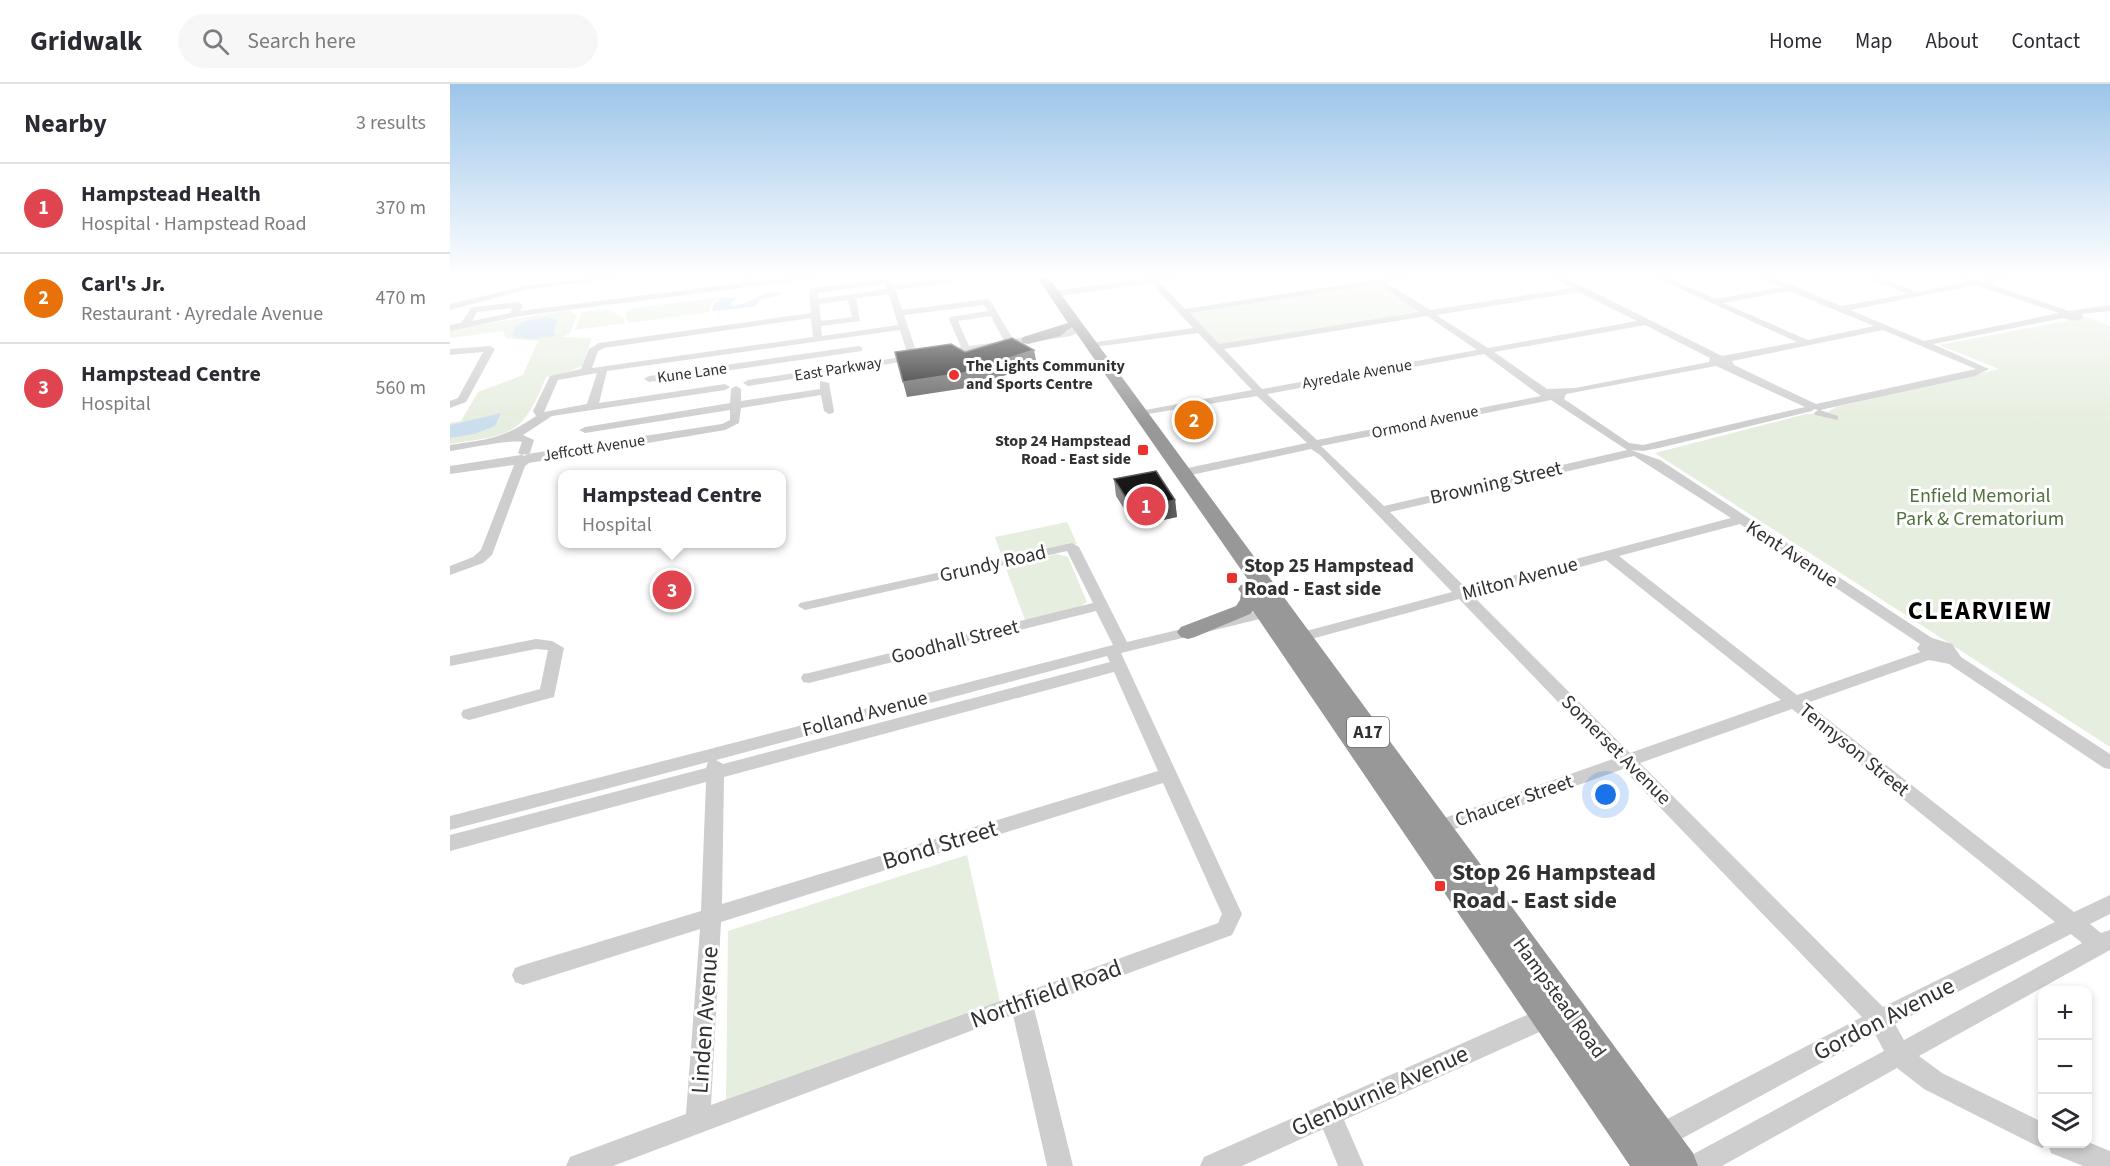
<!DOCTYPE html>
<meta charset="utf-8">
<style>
:root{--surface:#fff;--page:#f7f7f7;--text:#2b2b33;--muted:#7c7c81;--line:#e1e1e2;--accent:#7c3aed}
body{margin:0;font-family:"Source Sans 3",sans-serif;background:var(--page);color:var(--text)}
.controls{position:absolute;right:18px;bottom:18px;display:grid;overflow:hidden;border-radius:12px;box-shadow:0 3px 9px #0003}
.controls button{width:54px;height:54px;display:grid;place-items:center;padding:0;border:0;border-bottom:2px solid var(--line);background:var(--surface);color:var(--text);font:30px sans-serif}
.you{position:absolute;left:1156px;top:711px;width:21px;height:21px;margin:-15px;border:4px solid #fff;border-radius:50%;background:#1a73e8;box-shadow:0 0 0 9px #1a73e833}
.badge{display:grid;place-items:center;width:39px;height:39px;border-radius:50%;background:var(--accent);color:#fff;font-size:20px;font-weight:700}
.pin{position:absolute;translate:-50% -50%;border:3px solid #fff;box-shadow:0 2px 6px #0006}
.popup{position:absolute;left:108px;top:386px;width:228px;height:78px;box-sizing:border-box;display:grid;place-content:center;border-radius:12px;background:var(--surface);filter:drop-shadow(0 2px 4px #0005);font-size:20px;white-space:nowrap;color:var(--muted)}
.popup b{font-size:22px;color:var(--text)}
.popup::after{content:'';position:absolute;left:50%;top:100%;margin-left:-12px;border:12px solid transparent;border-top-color:var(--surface)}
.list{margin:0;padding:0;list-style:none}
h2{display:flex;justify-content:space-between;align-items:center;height:78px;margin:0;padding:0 24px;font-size:26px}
h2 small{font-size:20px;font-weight:400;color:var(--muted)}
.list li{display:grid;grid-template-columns:39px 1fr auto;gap:18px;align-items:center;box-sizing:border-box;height:90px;padding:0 24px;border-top:2px solid var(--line)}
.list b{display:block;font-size:22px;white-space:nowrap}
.list p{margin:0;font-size:20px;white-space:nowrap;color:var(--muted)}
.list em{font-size:20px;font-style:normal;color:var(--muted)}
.icon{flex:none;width:33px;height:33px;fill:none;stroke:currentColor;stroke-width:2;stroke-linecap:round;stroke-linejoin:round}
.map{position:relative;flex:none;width:1660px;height:1082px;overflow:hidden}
header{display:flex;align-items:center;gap:36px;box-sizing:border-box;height:84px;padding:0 30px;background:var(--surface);border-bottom:2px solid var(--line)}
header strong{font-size:28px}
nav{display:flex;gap:33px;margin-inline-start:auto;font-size:21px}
.search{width:420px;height:54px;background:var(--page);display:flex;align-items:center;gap:15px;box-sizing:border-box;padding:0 21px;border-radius:33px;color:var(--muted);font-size:22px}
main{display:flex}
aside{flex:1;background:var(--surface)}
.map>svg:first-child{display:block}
.green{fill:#e6eedf}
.water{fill:#cbdeee}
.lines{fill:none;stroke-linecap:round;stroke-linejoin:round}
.minor{fill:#cecece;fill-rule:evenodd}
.highway{fill:#989898;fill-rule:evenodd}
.wall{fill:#8c8c8c}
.shaded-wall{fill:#5d5d5d}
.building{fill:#181818;stroke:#5d5d5d;stroke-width:1.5}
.poi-dot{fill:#ec312f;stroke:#fff;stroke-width:2}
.labels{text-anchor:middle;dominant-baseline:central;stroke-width:6;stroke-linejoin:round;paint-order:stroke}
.far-poi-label{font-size:16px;font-weight:bold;fill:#313131;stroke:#fff;text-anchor:start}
.far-street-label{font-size:16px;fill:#313131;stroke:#fff}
.shield{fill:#fff;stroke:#6f6f6f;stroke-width:1.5}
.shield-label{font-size:18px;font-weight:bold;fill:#313131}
.street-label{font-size:20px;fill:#313131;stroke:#fff}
.park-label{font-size:20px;fill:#50703c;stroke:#fff}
.poi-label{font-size:20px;font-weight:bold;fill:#313131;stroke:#fff;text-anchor:start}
.near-street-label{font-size:24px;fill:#313131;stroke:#fff}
.near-poi-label{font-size:24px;font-weight:bold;fill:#313131;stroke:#fff;text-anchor:start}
.district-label{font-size:26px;font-weight:bold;letter-spacing:1.5px;fill:#000;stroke:#fff}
</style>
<header>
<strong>Gridwalk</strong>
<div class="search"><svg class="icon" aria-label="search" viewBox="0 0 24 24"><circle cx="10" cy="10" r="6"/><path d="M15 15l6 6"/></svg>Search here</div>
<nav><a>Home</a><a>Map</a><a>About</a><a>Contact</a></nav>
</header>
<main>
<aside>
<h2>Nearby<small>3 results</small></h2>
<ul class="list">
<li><span class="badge" style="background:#e0444e">1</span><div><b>Hampstead Health</b><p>Hospital · Hampstead Road</p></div><em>370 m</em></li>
<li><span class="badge" style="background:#e8710a">2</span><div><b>Carl's Jr.</b><p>Restaurant · Ayredale Avenue</p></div><em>470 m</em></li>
<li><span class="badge" style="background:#e0444e">3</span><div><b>Hampstead Centre</b><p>Hospital</p></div><em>560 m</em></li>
</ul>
</aside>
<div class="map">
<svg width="1660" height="1082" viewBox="0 0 1660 1082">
<rect width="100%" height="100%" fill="#fff"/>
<path class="green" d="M932 199 977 229 768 263 732 228Z
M273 213 261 219 259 228 178 239 176 229 183 224Z
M156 225 173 233 175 239 125 246 132 228Z
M118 226 127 231 120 249 112 253 142 254 132 282 113 290 96 293C72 354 60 350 0 360V339L11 337 28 308 73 291 88 257 56 254 53 247 0 254V246Z
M1637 233 1660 242V663L1205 369 1356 330 1376 329 1386 323 1549 285 1489 261Z
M617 438 627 460 553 476 545 453Z
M607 470 618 473 637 518 629 523 575 536 555 482Z
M517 771 550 918 276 1019 278 847Z"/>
<path class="water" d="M327 207 334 210 309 216 307 221 302 223 262 227 264 219 272 214H288L279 220 284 222C301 219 310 209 327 207Z
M98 233 108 236 103 249 106 251 104 252 82 255 63 252 65 243 73 238Z
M51 329 45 342 24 350 0 354V341Z"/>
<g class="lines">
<path class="minor" d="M173 190H204L79 205 0 226V220L79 201Z
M293 190H301V198L362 190 373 192 369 194 70 232 0 247V241L11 239 21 224 24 223 69 218 73 221 70 227 291 199ZM63 224 60 229 22 237 27 228Z
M725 190H749L709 198 735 225 923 196 927 194 931 195 962 190H985L937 199 980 226 1122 204 1097 190H1108L1272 272 1347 258 1198 190H1210L1265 215 1331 203 1302 190H1314L1391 222 1457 210 1407 190H1420L1467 208 1517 198 1497 190H1510L1527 196 1557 190H1576L1537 199 1619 227 1660 221V227L1632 230 1634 233C1629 238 1620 237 1614 234L1483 260 1539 285 1525 292 1370 326 1388 332V336L1365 331 1364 329 1368 326 1364 325 1362 327 1209 364 1193 367 1181 366 1210 376 1482 554 1502 560 1511 573 1660 670V685L1654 684 1499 580 1479 576 1357 619 1624 828 1660 811V830L1640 840 1651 849 1660 846V866L1469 972 1492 989 1592 1038V1060L1638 1058 1660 1067V1082H1633L1601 1069 1598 1061 1592 1064 1583 1060 1474 1005 1447 984 1272 1082H1234L1238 1073 1434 967 1425 950 1218 1062 1209 1066 1200 1062 1196 1053 1200 1044 1412 933 1173 685 994 749 987 751 980 749 977 744 980 739 1163 675 1009 515 850 558 845 556 842 553 845 550 1002 508 870 371 861 365 732 393 728 392V386L857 359 807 312 686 332V328L690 327 802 306 748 249 637 264V260L640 259 743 244 701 199 603 213 599 210 603 207ZM928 200 970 228 769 260 740 229ZM1526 201 1609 229 1474 257 1400 226ZM1339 207 1424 242 1358 256 1273 219ZM1129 208 1187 237 1038 264 986 231ZM977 232 1027 266 812 305 774 265ZM1195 241 1260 274 1259 278 1125 304 1097 305 1044 268ZM1433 246 1526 285 1366 320 1284 281 1282 277ZM1034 270 1091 312 867 356 817 310ZM1266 282 1355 323 1193 361 1179 359 1114 315 1116 310ZM1101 316 1177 366 934 422 871 362ZM1184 372 1281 434 1016 504 940 428ZM1290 440 1470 560 1467 564 1470 568 1347 611 1169 472ZM1156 476 1331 616 1180 669 1023 512ZM1342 625 1605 838 1433 923 1190 679ZM1621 850 1632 859 1454 956 1445 940Z
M502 194H505V198L446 206 452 226 537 215 541 218 563 255 619 247 616 243 624 237 629 240 626 243 629 248 621 252 493 272 490 271V267L511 263 499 235 500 233 538 227 534 221 454 231 467 270 472 273 470 275 298 302 293 299 298 296 458 272 450 246 157 287 149 319 275 300 280 303 275 306 102 332 73 351 84 356 80 369 74 372 68 369 72 358C61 355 15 365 0 367V361C40 355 52 355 86 332L83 327 100 292 131 285 139 265 149 259 361 229 359 207 363 204 437 195 444 201ZM434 200 437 205 368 215 367 209ZM439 210 448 241 372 252 371 242 410 237 406 214ZM398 216 402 233 371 237 369 220ZM541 232 554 257 519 262 508 237ZM361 234 363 253 142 284 148 267 154 264ZM147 289 137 320 94 328 108 296Z
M40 262 45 265 16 318 0 324V317L8 314 33 268 0 271V265Z
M409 262 412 263V267L199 298 194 295 199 292Z
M370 297 379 299 384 327 383 329 379 330 374 327 371 311 291 324 289 339 275 346 79 379 75 382 42 471 33 479 0 491V482L23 473 31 466 64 381 0 390V382L272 340 280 336V326L135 349 129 346 135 343 280 319 281 305 286 302 291 305V317L370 305Z
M622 459 629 463 677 558 825 523 832 527 830 530 671 569 792 830 782 851 584 924 623 1082H597L563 931 163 1082H116L120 1073 236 1030 250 845 73 901 65 898 62 891 65 884 73 881 251 827 256 698 0 767V751L256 684 258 678 0 746V732L663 561 646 527 359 599 353 598 351 594 353 590 359 589 643 519 617 467 355 526 348 522 350 519ZM657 572 660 578 273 680 266 676ZM664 588 708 687 272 820 274 693ZM713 699 772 830 768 839 261 1021 271 838Z
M86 555 102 557 114 564 104 613 19 636 13 634 11 630 13 626 90 605 98 566 86 565 0 582V572Z
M1097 922 1105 925 1108 933 1105 941 894 1036 914 1082H888L873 1045 792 1082H750L754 1073Z"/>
<path class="highway" d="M585 190H596L1243 1069 1248 1082H1180L803 527 800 530 745 553 738 555 731 553 727 548 731 543 786 522 790 516 791 509 788 505 791 501 801 500 622 243 610 252 578 260 573 259 571 256 573 253 618 239Z"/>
</g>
<path class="wall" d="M733 325 755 332 756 340 741 343 733 332Z
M664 395 725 416 727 433 685 442 666 412Z"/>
<path class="shaded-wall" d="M584 266 587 281 516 304 457 313 453 298Z
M755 332 756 340 741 343V335Z
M725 416 727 433 685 442 683 425Z"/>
<path class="building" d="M562 254 584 266 513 289 453 298 445 268 501 260 515 268Z
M747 322 755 332 741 335 733 325Z
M706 387 725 416 683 425 664 395Z"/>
<linearGradient id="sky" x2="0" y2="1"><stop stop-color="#9cc5ea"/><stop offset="0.56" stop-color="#fff"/><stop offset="1" stop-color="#fff" stop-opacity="0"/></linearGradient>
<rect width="1660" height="342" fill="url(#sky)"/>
<g class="poi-dot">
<circle cx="504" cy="291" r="6"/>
<rect x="687" y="360" width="12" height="12" rx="3"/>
<rect x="776" y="488" width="12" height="12" rx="3"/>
<rect x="984" y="796" width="12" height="12" rx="3"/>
</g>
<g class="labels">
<g class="far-poi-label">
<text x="516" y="282">The Lights Community<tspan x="516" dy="18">and Sports Centre</tspan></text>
<text x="681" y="357" text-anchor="end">Stop 24 Hampstead<tspan x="681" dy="18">Road - East side</tspan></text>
</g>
<g class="far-street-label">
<text transform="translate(388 285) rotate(-9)">East Parkway</text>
<text transform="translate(242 289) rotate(-8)">Kune Lane</text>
<text transform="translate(907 290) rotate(-10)">Ayredale Avenue</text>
<text transform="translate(975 338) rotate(-12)">Ormond Avenue</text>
<text transform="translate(144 364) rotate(-9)">Jeffcott Avenue</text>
</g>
<rect class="shield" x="897" y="633" width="42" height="30" rx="4.5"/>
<g class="shield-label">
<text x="918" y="648">A17</text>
</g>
<g class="street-label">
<text transform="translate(1046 399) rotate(-13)">Browning Street</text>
<text transform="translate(1342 470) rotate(33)">Kent Avenue</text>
<text transform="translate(543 480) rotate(-13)">Grundy Road</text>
<text transform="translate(1070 495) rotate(-15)">Milton Avenue</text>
<text transform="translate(505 558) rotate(-14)">Goodhall Street</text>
<text transform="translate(415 630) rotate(-15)">Folland Avenue</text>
<text transform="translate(1166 666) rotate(45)">Somerset Avenue</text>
<text transform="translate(1404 666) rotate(39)">Tennyson Street</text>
<text transform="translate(1064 717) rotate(-19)">Chaucer Street</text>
<text transform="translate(1109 914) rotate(54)">Hampstead Road</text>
</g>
<g class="park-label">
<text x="1530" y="412">Enfield Memorial<tspan x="1530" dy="23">Park &amp; Crematorium</tspan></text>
</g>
<g class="poi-label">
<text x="794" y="482">Stop 25 Hampstead<tspan x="794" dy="23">Road - East side</tspan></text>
</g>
<g class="near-street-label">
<text transform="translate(490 761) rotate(-17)">Bond Street</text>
<text transform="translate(596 910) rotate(-20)">Northfield Road</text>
<text transform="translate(1434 935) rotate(-27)">Gordon Avenue</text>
<text transform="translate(255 936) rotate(-86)">Linden Avenue</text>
<text transform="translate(930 1007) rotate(-24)">Glenburnie Avenue</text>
</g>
<g class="near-poi-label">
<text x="1002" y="788">Stop 26 Hampstead<tspan x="1002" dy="28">Road - East side</tspan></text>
</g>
<g class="district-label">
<text x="1530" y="526">CLEARVIEW</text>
</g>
</g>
</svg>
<div class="controls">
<button>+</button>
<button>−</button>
<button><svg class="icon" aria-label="layers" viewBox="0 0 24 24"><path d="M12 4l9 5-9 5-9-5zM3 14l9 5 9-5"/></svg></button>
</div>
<div class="you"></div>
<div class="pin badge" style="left:696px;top:422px;background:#e0444e">1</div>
<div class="pin badge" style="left:744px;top:336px;background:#e8710a">2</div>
<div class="pin badge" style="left:222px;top:506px;background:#e0444e">3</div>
<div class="popup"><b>Hampstead Centre</b>Hospital</div>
</div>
</main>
